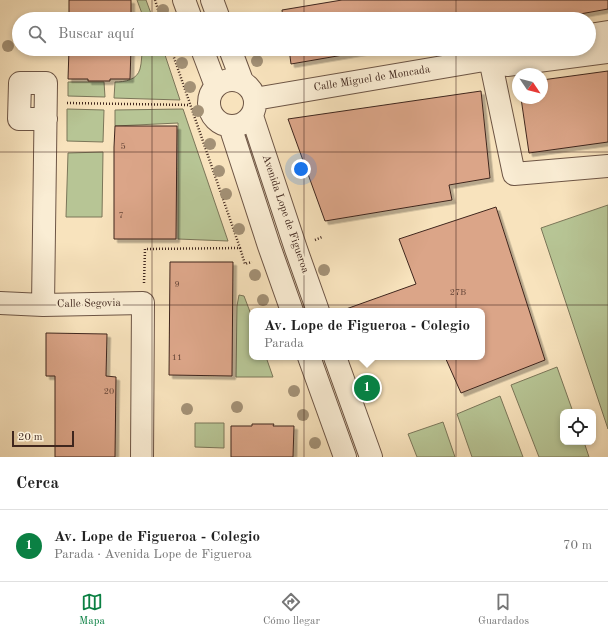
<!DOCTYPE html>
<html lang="es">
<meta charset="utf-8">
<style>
:root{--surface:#fff;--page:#f2f2f2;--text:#222;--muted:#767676;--line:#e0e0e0;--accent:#0b8043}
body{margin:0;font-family:"Old Standard TT",serif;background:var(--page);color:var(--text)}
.controls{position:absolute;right:12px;bottom:12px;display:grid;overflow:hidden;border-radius:8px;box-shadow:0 2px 6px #0003}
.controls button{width:36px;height:36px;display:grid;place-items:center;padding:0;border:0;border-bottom:1px solid var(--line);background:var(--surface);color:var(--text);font:20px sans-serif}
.compass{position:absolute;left:512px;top:68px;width:36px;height:36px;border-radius:50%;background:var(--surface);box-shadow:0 2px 6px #0003;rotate:125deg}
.scale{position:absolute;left:12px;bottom:10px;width:62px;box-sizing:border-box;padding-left:4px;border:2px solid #3f261d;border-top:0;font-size:11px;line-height:14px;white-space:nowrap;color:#3f261d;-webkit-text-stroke:3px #faedd4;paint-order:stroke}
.you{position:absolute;left:301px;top:169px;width:14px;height:14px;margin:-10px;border:3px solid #fff;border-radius:50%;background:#1a73e8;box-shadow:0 0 0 6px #1a73e833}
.badge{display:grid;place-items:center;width:26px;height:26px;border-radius:50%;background:var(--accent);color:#fff;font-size:13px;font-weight:700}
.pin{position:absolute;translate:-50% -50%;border:2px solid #fff;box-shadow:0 1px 4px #0006}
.popup{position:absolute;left:249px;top:308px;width:236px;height:52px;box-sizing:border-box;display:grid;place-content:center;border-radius:8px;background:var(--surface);filter:drop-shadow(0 1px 3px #0005);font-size:13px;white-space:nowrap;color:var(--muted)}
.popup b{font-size:15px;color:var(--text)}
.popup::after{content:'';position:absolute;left:50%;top:100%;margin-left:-8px;border:8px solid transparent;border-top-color:var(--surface)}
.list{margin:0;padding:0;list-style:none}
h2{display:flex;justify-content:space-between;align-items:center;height:52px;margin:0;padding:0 16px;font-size:17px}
h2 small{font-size:13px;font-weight:400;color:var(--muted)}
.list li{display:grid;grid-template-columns:26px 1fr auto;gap:12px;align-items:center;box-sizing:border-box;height:72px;padding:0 16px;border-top:1px solid var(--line)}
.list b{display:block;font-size:15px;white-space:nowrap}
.list p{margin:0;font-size:13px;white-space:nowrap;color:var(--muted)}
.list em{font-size:13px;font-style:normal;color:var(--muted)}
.icon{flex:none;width:22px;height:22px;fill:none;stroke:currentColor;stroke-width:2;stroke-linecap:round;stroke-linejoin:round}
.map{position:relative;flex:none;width:608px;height:457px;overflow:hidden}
.search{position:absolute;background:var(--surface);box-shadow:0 2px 6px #0003;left:12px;right:12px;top:12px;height:44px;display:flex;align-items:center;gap:10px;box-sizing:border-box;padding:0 14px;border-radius:22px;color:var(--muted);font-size:15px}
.sheet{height:124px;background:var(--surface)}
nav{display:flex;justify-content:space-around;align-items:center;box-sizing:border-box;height:56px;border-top:1px solid var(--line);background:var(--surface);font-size:11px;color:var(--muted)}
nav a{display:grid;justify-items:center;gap:2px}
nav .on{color:var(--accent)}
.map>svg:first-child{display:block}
.green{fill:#b7c595;stroke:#7b7659}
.building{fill:#dba588;stroke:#3f261d;filter:url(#shadow)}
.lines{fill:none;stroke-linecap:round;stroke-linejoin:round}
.minor-casing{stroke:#6d5545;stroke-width:24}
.path{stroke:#3f261d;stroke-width:2.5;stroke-dasharray:1 2;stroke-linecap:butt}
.minor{stroke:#faedd4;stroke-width:22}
.tree{fill:#a39176}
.grid{fill:none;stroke:#3f261d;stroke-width:1;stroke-opacity:0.55}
.labels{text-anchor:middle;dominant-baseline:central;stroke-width:4;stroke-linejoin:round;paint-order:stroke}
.number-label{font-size:9px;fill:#664638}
.street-label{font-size:11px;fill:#3f261d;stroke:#faedd4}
</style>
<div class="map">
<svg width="608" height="457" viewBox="0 0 608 457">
<defs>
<filter id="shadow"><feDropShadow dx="3.5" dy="3.5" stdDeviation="0" flood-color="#0004"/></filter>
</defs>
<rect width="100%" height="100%" fill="#f8e3bd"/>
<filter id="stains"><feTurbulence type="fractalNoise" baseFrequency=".005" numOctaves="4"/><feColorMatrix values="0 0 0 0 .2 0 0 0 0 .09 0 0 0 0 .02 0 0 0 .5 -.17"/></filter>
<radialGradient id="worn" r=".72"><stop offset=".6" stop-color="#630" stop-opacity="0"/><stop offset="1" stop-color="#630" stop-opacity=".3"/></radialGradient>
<path class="green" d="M137 0H146L153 19H144Z
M143 49H163L180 100 114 98 115 82C125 82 137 80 140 69 142 62 141 56 143 49Z
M68 82H104L105 97 68 96Z
M67 109 104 110 103 142 67 141Z
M183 109 228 241 178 239V123L115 126V110Z
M103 152 102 217H66L68 153Z
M608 205V429L541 228Z
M239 295 244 296 252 317V357H266L273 377H236L237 306Z
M557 367 573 412H563V442H584L589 457H539L511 385Z
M500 396 523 457H472L457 414Z
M443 422 455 457H417L408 434Z
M195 423H224V448L195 447Z"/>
<path class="building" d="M69 0H131V19H69Z
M342 0H608V9L552 19H283L282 10Z
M69 49H131L130 79H110V81H88V79H68Z
M289 49H378L291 64Z
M608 71V142L529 153 521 98H542V80Z
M481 91 490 178 449 185 452 200 325 221 288 119Z
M115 126H177L176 239H114V147Z
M496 207 545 360 461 393 445 357H482V311H346V309L416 284 399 239Z
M170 262H233L232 376 169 375Z
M46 333 107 334 106 376 116 377 115 457H55V376H46Z
M252 424H274L273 426H294L293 457H231V426H252Z"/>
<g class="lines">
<defs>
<path id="minor" d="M184 0 191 19
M212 0 219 19
M589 35 608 32
M202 49 216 86
M230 49 242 81
M490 59 514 174 608 166
M209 103a23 23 0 1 1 46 0a23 23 0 1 1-46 0Z
M255 99 490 59 507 65 608 52
M252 116 296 249 318 311
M230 126 269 246 292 311
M0 303 43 305 143 303 142 457
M43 305 46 83H20L19 119H46
M309 357 345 457
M335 357 371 457"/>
</defs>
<use href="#minor" class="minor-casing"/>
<path class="path" d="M155 0 161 19
M171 49 240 248
M67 103 190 105
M315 240 322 237
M144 283 145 249 240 248 245 264 252 262"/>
<use href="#minor" class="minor"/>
</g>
<g class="tree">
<circle cx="163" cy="10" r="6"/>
<circle cx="8" cy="46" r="6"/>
<circle cx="257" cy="61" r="6"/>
<circle cx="182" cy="63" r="6"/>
<circle cx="190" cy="87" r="6"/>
<circle cx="198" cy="111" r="6"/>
<circle cx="210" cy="144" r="6"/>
<circle cx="219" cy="171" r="6"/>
<circle cx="226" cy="194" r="6"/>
<circle cx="239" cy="229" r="6"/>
<circle cx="324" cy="270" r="6"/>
<circle cx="255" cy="275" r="6"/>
<circle cx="263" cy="300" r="6"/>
<circle cx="294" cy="391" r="6"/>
<circle cx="237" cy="407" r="6"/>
<circle cx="187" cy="409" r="6"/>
<circle cx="303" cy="415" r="6"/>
<circle cx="315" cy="443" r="6"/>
</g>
<path class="grid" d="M152 0V19M304 0V19M456 0V19M152 49V457M304 49V457M456 49V457M0 152H608M0 305H608"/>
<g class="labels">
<g class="number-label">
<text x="123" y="146">5</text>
<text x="121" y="215">7</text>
<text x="177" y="284">9</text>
<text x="458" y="292">27B</text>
<text x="177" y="357">11</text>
<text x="109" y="391">20</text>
</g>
<g class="street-label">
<text transform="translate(372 79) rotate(-9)">Calle Miguel de Moncada</text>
<text transform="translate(285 214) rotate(71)">Avenida Lope de Figueroa</text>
<text transform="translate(89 304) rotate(-1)">Calle Segovia</text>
</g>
</g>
<rect width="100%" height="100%" filter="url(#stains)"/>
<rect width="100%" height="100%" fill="url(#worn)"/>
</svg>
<div class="controls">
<button><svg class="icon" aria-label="locate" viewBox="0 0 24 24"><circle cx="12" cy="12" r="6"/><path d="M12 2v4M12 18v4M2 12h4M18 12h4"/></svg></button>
</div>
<svg class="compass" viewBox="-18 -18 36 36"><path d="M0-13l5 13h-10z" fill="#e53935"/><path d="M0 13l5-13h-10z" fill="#767676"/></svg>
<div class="scale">20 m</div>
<div class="you"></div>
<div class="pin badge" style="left:367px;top:388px">1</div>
<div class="popup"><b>Av. Lope de Figueroa - Colegio</b>Parada</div>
<div class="search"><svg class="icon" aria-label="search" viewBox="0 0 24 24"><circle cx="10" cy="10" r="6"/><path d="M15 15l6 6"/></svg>Buscar aquí</div>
</div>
<section class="sheet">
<h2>Cerca<small></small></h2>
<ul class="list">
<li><span class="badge">1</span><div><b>Av. Lope de Figueroa - Colegio</b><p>Parada · Avenida Lope de Figueroa</p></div><em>70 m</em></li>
</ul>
</section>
<nav>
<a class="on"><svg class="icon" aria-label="map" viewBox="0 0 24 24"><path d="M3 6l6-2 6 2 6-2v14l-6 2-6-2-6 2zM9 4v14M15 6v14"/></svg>Mapa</a>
<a><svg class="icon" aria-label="directions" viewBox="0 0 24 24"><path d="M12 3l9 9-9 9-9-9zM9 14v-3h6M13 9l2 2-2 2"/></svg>Cómo llegar</a>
<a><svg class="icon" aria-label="saved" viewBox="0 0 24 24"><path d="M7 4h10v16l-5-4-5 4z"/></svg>Guardados</a>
</nav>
